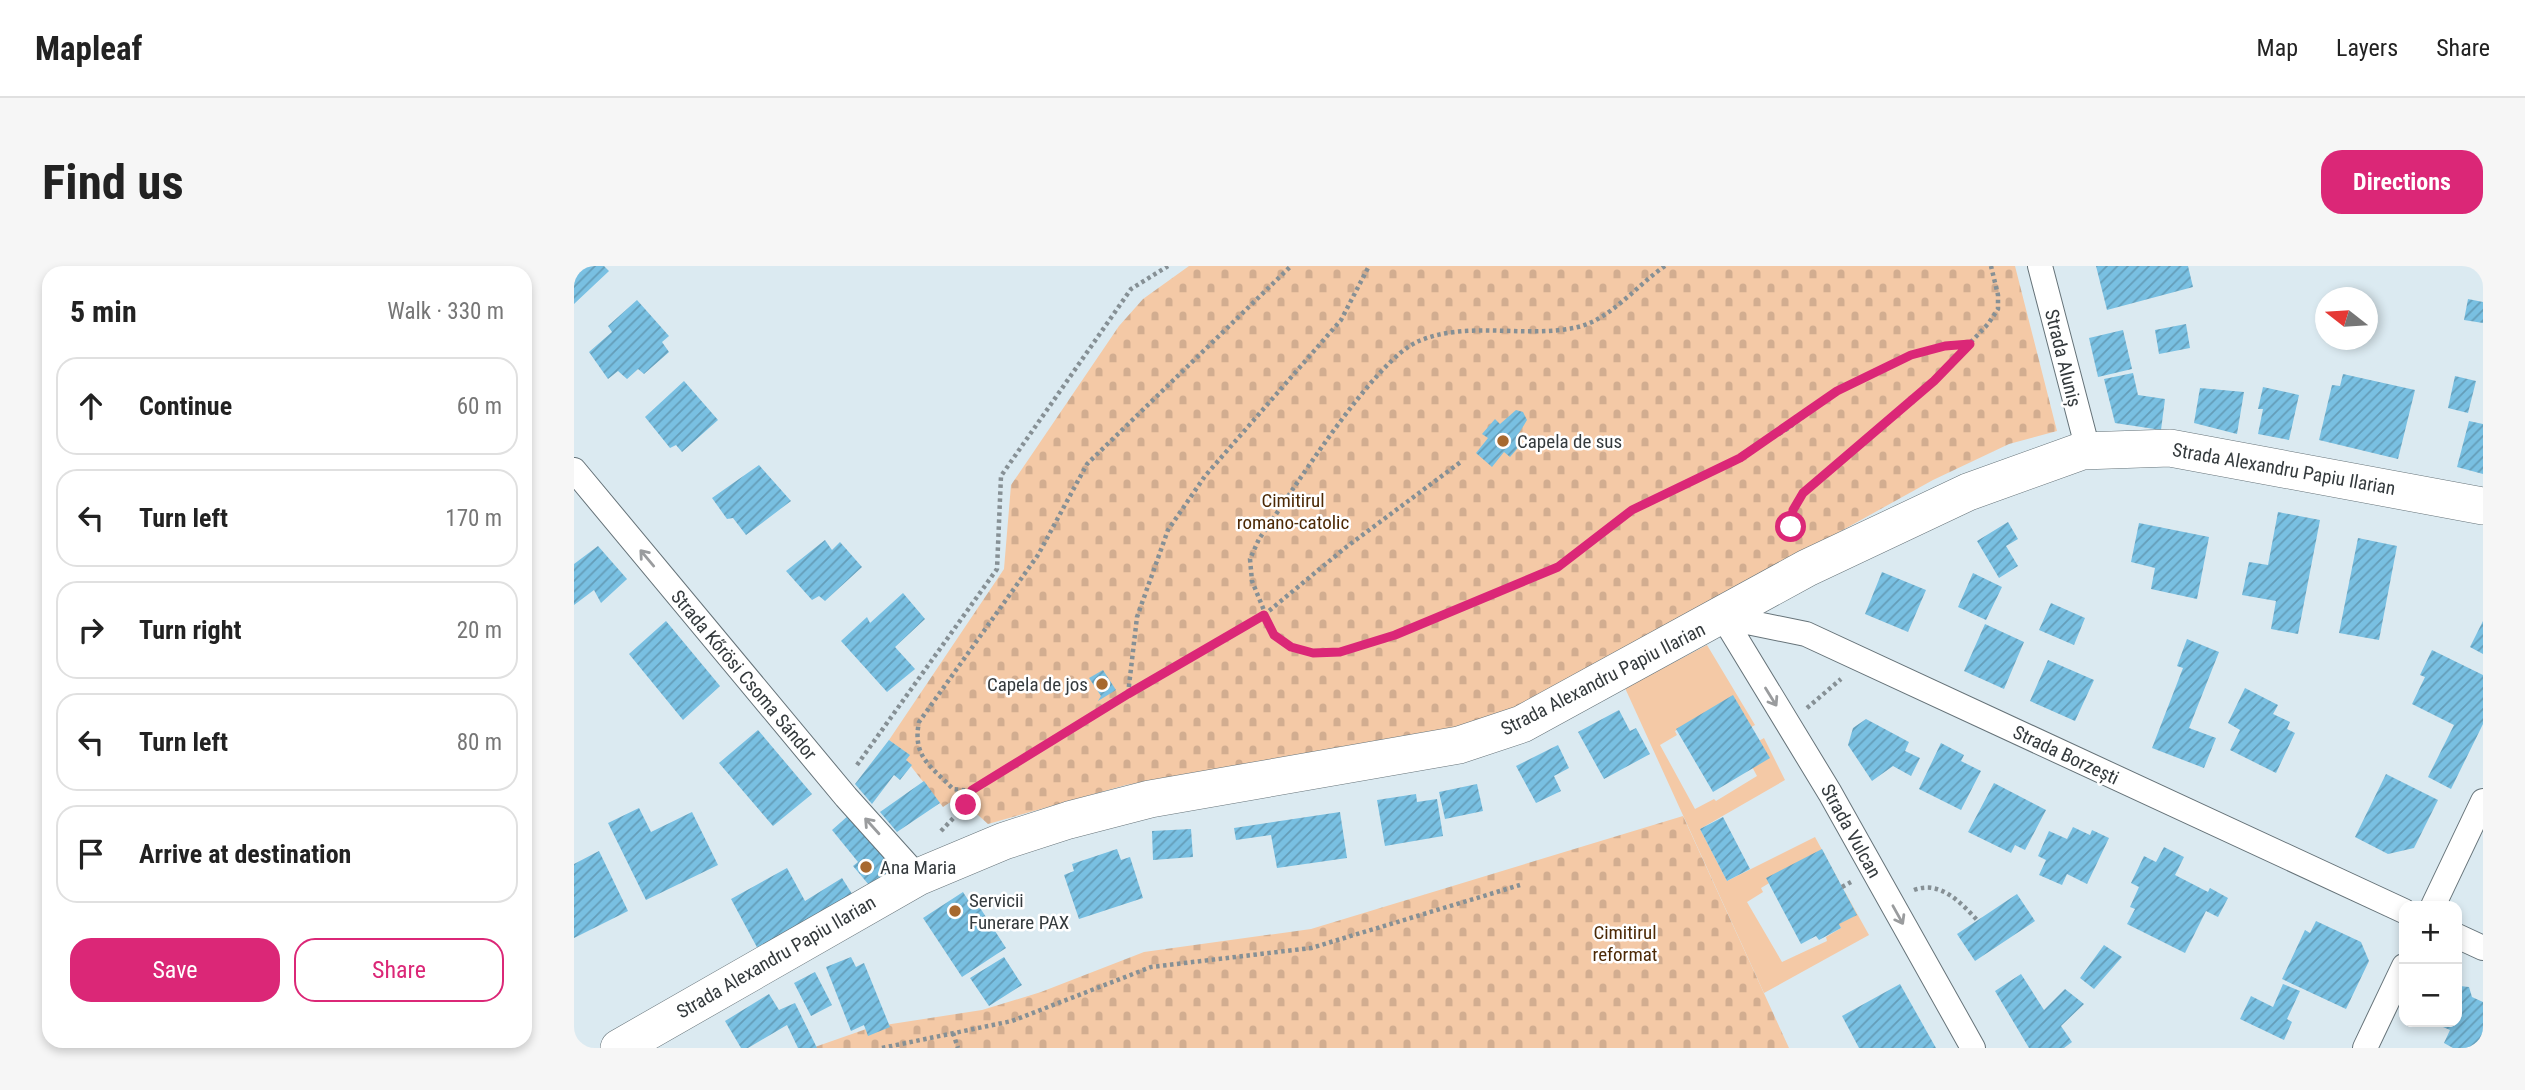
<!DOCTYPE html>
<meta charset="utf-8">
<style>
:root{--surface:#fff;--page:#f6f6f6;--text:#222;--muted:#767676;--line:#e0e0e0;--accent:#db2777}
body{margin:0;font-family:"Roboto Condensed",sans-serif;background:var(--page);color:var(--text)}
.controls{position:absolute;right:21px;bottom:21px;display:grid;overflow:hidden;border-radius:14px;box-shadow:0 4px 10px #0003}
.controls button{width:63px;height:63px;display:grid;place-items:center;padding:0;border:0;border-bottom:2px solid var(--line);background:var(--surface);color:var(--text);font:35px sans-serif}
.compass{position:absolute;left:1741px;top:21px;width:63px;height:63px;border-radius:50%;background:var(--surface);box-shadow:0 4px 10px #0003;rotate:287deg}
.stop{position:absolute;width:21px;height:21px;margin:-16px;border:5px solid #db2777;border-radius:50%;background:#fff}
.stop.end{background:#db2777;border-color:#fff;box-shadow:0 2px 7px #0008}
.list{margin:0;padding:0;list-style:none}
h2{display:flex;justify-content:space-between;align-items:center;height:91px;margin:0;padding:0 28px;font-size:30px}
h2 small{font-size:23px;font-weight:400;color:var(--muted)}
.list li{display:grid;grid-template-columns:46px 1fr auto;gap:21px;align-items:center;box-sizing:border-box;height:98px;margin:0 14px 14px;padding:0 14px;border:2px solid var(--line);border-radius:21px}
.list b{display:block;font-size:26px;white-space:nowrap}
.list em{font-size:23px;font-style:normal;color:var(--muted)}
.actions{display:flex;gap:14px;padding:21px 28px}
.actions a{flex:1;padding:16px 0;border:2px solid var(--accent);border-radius:21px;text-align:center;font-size:24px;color:var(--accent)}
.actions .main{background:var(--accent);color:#fff}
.icon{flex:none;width:38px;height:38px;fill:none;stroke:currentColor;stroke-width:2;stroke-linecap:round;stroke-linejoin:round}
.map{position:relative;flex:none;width:1909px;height:782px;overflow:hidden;border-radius:21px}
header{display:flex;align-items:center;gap:42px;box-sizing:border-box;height:98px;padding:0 35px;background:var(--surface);border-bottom:2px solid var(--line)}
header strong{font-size:33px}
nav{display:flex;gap:38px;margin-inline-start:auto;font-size:24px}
.intro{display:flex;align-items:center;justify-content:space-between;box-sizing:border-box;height:168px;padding:0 42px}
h1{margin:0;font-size:49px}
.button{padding:18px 32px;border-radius:21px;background:var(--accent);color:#fff;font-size:24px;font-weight:700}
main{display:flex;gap:42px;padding:0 42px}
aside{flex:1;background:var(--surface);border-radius:21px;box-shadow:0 4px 10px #0003}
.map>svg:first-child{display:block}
.grass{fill:#f4c9a6}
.cemetery{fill:url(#cemetery-stones)}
.building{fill:url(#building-hatch)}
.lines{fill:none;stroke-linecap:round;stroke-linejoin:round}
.street-casing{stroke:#667379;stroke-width:26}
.secondary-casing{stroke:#667379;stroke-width:38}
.path{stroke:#869095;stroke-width:4.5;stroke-dasharray:3.5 3.5;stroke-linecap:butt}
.street{stroke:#fff;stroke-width:24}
.secondary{stroke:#fff;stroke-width:37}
.oneway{stroke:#9a9c9e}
.route{stroke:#db2777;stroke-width:9}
.poi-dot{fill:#a7692f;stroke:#fff;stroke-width:2.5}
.labels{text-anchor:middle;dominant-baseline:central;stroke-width:5;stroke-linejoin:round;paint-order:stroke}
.street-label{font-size:19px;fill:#343a3d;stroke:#fff}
.poi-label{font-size:19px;fill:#343a3d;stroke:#fff;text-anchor:start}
.park-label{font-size:19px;fill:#4c2905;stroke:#fff}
</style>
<header>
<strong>Mapleaf</strong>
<nav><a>Map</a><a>Layers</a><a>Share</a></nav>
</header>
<div class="intro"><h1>Find us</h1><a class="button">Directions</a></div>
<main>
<aside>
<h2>5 min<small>Walk · 330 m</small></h2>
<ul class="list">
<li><svg class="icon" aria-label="ahead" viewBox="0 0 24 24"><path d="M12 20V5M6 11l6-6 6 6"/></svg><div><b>Continue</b></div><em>60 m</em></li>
<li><svg class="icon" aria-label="left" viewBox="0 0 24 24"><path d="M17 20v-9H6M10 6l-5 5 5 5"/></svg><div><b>Turn left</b></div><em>170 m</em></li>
<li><svg class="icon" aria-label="right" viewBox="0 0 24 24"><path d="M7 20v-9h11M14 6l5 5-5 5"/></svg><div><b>Turn right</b></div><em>20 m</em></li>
<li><svg class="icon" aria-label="left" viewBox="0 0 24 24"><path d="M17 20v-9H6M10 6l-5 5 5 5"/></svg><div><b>Turn left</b></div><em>80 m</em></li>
<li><svg class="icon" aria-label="arrive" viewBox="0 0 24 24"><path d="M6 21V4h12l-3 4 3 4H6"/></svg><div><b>Arrive at destination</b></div></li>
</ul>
<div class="actions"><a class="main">Save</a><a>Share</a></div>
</aside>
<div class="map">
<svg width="1909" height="782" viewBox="0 0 1909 782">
<defs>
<pattern id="cemetery-stones" width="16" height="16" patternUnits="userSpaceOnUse" patternTransform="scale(1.75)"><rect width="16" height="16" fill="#f4c9a6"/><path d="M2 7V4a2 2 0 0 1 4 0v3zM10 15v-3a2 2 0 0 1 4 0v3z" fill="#d2ad90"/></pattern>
<pattern id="building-hatch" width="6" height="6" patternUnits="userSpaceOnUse" patternTransform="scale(1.75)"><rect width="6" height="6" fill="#79c0e2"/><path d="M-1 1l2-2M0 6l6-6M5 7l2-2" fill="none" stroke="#649db8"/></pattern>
</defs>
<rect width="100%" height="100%" fill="#dbeaf1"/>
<path class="grass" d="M1133 379 1181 459 1161 470 1129 450 1101 465 1103 469 1086 479 1121 543 1140 533 1142 535 1183 510 1169 484 1190 472 1211 514 1126 563 1153 615 1241 571 1265 615 1246 626 1212 607 1187 622 1189 626 1173 636 1208 696 1253 675 1252 671 1267 662 1252 636 1271 626 1295 669 1190 727 1051 422Z"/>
<path class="cemetery" d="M615 0H1441L1483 165 1435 178 1359 214 944 444 911 456 771 484 552 519 414 558 384 531 369 541 332 494 335 489 315 474 430 303 437 219 545 60 569 33Z
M1109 550 1215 782H238L298 761 408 744 467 726 570 686 737 663Z"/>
<path class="building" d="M0 0H30L35 5 0 38Z
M1522 0H1614L1619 21 1533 44Z
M1894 33 1909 36V57L1890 54Z
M63 34 95 70 88 76 95 86 70 108 64 103 53 113 44 105 34 113 15 86 38 66 34 60Z
M1612 58 1616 82 1585 88 1581 64Z
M1549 64 1558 103 1524 111 1515 72Z
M1559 107 1564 129 1591 133 1587 164 1541 157 1530 113Z
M1769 108 1841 124 1824 193 1745 174 1758 119 1766 120Z
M1881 110 1902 115 1894 147 1874 142Z
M110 115 144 154 108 186 102 179 96 182 71 151Z
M1689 121 1725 129 1715 174 1684 168 1689 143H1684Z
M1626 122 1670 126 1663 168 1620 157Z
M942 144 949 146 953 154 942 172 948 177 936 191 930 186 918 201 902 187 914 172 908 168 921 153 926 158Z
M1895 155 1909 158V208L1883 201Z
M185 199 217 235 172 269 159 252 153 253 138 232Z
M1704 246 1746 254 1724 368 1697 363 1702 335 1668 329 1675 296 1694 299Z
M1434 256 1444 273 1432 280 1444 300 1425 312 1403 275Z
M1565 257 1635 271 1623 333 1577 323 1581 302 1557 296Z
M1784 272 1823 280 1805 374 1765 367Z
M251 274 258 284 266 276 288 301 251 335 245 330 238 334 212 305Z
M24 280 53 313 27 337 20 324 0 339V298Z
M1308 306 1352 324 1334 366 1291 348Z
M1399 307 1428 321 1412 354 1384 341Z
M329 327 351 353 321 381 341 403 313 426 267 375 293 351 296 357Z
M1477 337 1511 352 1500 379 1465 364Z
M92 355 146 420 109 454 55 388Z
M1909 355V388L1896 381Z
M1411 358 1450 376 1430 423 1390 405Z
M1613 373 1645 386 1615 462 1642 472 1630 502 1578 482 1609 402 1603 400Z
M1858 384 1909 409V458L1877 523 1854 511 1880 459 1838 438 1851 411 1846 409Z
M1474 394 1520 414 1501 455 1456 435Z
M529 404 542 424 524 435 527 430 515 412Z
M1671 422 1704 439 1699 448 1716 456 1713 463 1721 467 1702 507 1656 484 1666 464 1654 457Z
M1159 429 1196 492 1139 526 1102 463Z
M1045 444 1056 465 1062 462 1076 488 1030 513 1004 466Z
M1292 453 1335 476 1331 485 1346 492 1337 510 1319 500 1298 515 1274 479 1279 462Z
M184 464 238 528 199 560 145 497Z
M315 474 336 489 332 494 338 499 326 514 320 509 298 538 281 518Z
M1367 477 1390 489 1387 495 1407 505 1387 544 1345 523Z
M984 479 995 502 980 510 987 525 962 537 942 500Z
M1812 508 1864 534 1840 582 1814 588 1781 571Z
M350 515 366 537 323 566 306 546Z
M1420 517 1472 544 1451 584 1441 579 1437 587 1394 566Z
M903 518 909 545 871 553 865 526Z
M842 528 843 536 863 533 869 570 811 580 803 534Z
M65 542 77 566 118 546 144 599 72 634 34 557Z
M766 546 773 592 703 602 697 569 662 574 660 562Z
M275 549 323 606 300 625 279 600 284 596 258 564Z
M1149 551 1176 603 1153 615 1126 563Z
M1499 561 1516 569 1518 564 1535 572 1513 618 1493 608 1488 619 1465 609 1472 594 1464 590 1475 565 1493 573Z
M617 563 619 591 579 594 578 565Z
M1590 581 1610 591 1601 609 1634 626 1636 622 1654 632 1644 651 1632 645 1611 687 1553 658 1561 643 1556 641 1565 621 1557 617 1570 590 1582 596Z
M543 583 547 594 556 591 569 632 505 653 490 609 500 605 498 598Z
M1248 583 1283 649 1265 658 1267 662 1245 674 1242 670 1227 678 1192 612Z
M25 585 54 645 0 672V598Z
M213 602 231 635 268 612 280 631 185 685 157 633Z
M389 626 396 637 401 634 432 682 388 711 349 652Z
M1443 628 1461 655 1401 695 1383 668Z
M1742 655 1787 676 1795 695 1772 743 1708 713 1731 664 1736 667Z
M1530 679 1548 691 1520 723 1506 712Z
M277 691 282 701 290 697 316 761 294 770 290 759 277 765 252 701Z
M430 691 448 719 415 740 396 712Z
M241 706 258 739 237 750 220 717Z
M1447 708 1470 744 1491 723 1510 738 1487 760 1498 776 1490 782H1455L1421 725Z
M1326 718 1362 782H1285L1268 750Z
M1709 718 1726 725 1713 753 1718 756 1710 774 1666 753 1677 730 1699 741Z
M1886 720 1895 721 1898 731 1909 736V782H1879L1870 777 1876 764 1869 761 1872 756H1883V745L1888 733 1883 725Z
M195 728 205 744 221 737 243 782H224L213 759 174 782H167L151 755Z"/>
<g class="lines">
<defs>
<path id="street" d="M1466 0 1514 184
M0 204 272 531 344 611
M1149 351 1232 368 1830 645
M1149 351 1256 527 1399 782
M1859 640 1909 535
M1883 670 1909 682
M1791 782 1830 700"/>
<path id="secondary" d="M45 782 344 611 430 575 495 554 576 533 885 479 948 458 1233 302 1394 226 1508 185 1596 182 1909 240"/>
</defs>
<use href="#street" class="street-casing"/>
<use href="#secondary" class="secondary-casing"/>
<path class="path" d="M1091 0C1063 19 1037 53 1004 61 953 73 894 54 845 75 800 93 717 228 685 273L676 293 678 315 700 369 717 381 739 387 766 386 821 369 984 301 1058 244 1165 192 1213 163 1263 125 1337 89 1371 80 1396 78
M1220 272C1215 254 1220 243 1229 227L1360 115 1414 58 1424 43V29L1417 0
M554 428 563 351 594 264 631 210 767 54 795 0
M1233 442 1267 413
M283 499 423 303 427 210 557 23 594 0
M398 525 379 523C357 500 338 491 345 456L464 289 513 198 717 0
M367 565 392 539 398 525 554 428 690 349 771 282 888 195
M1268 621 1277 616
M1340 624C1367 614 1387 637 1404 655
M379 767 384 782
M308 782 438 755 577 701 737 682 946 619"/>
<use href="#street" class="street"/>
<use href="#secondary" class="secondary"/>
</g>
<defs><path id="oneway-shaft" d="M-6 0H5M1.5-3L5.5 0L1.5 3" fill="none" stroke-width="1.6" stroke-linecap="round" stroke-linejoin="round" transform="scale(1.75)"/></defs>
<g class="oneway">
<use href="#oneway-shaft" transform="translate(73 292) rotate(-130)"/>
<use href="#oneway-shaft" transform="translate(1197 431) rotate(58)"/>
<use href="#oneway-shaft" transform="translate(298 560) rotate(-132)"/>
<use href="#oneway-shaft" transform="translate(1324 649) rotate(61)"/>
</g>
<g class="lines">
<path class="route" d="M392 539 398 524 554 428 690 349 700 369 717 381 739 387 766 386 821 369 984 301 1058 244 1166 192 1263 125 1337 89 1371 80 1396 78 1360 115 1229 227 1219 244 1217 261"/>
</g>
<g class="poi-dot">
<circle cx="929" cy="175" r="7"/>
<circle cx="528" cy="418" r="7"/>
<circle cx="292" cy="601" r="7"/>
<circle cx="381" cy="645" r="7"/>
</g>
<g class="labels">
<g class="street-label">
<text transform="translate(1489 92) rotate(76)">Strada Aluniș</text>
<text transform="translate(1710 203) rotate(10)">Strada Alexandru Papiu Ilarian</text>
<text transform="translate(170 409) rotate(50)">Strada Kőrösi Csoma Sándor</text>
<text transform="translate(1029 413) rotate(-27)">Strada Alexandru Papiu Ilarian</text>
<text transform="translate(1492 489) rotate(25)">Strada Borzești</text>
<text transform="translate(1277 565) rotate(61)">Strada Vulcan</text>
<text transform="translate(202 691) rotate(-30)">Strada Alexandru Papiu Ilarian</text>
</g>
<g class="poi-label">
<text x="943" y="175">Capela de sus</text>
<text x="514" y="418" text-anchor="end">Capela de jos</text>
<text x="306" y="601">Ana Maria</text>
<text x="395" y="634">Servicii<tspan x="395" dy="22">Funerare PAX</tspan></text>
</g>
<g class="park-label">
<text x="719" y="234">Cimitirul<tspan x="719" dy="22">romano-catolic</tspan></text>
<text x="1051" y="666">Cimitirul<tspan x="1051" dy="22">reformat</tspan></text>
</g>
</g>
</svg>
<div class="controls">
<button>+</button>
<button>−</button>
</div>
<svg class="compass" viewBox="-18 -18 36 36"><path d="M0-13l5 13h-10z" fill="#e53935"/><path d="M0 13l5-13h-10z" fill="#767676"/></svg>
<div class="stop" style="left:1217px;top:261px"></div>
<div class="stop end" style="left:392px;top:539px"></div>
</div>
</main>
